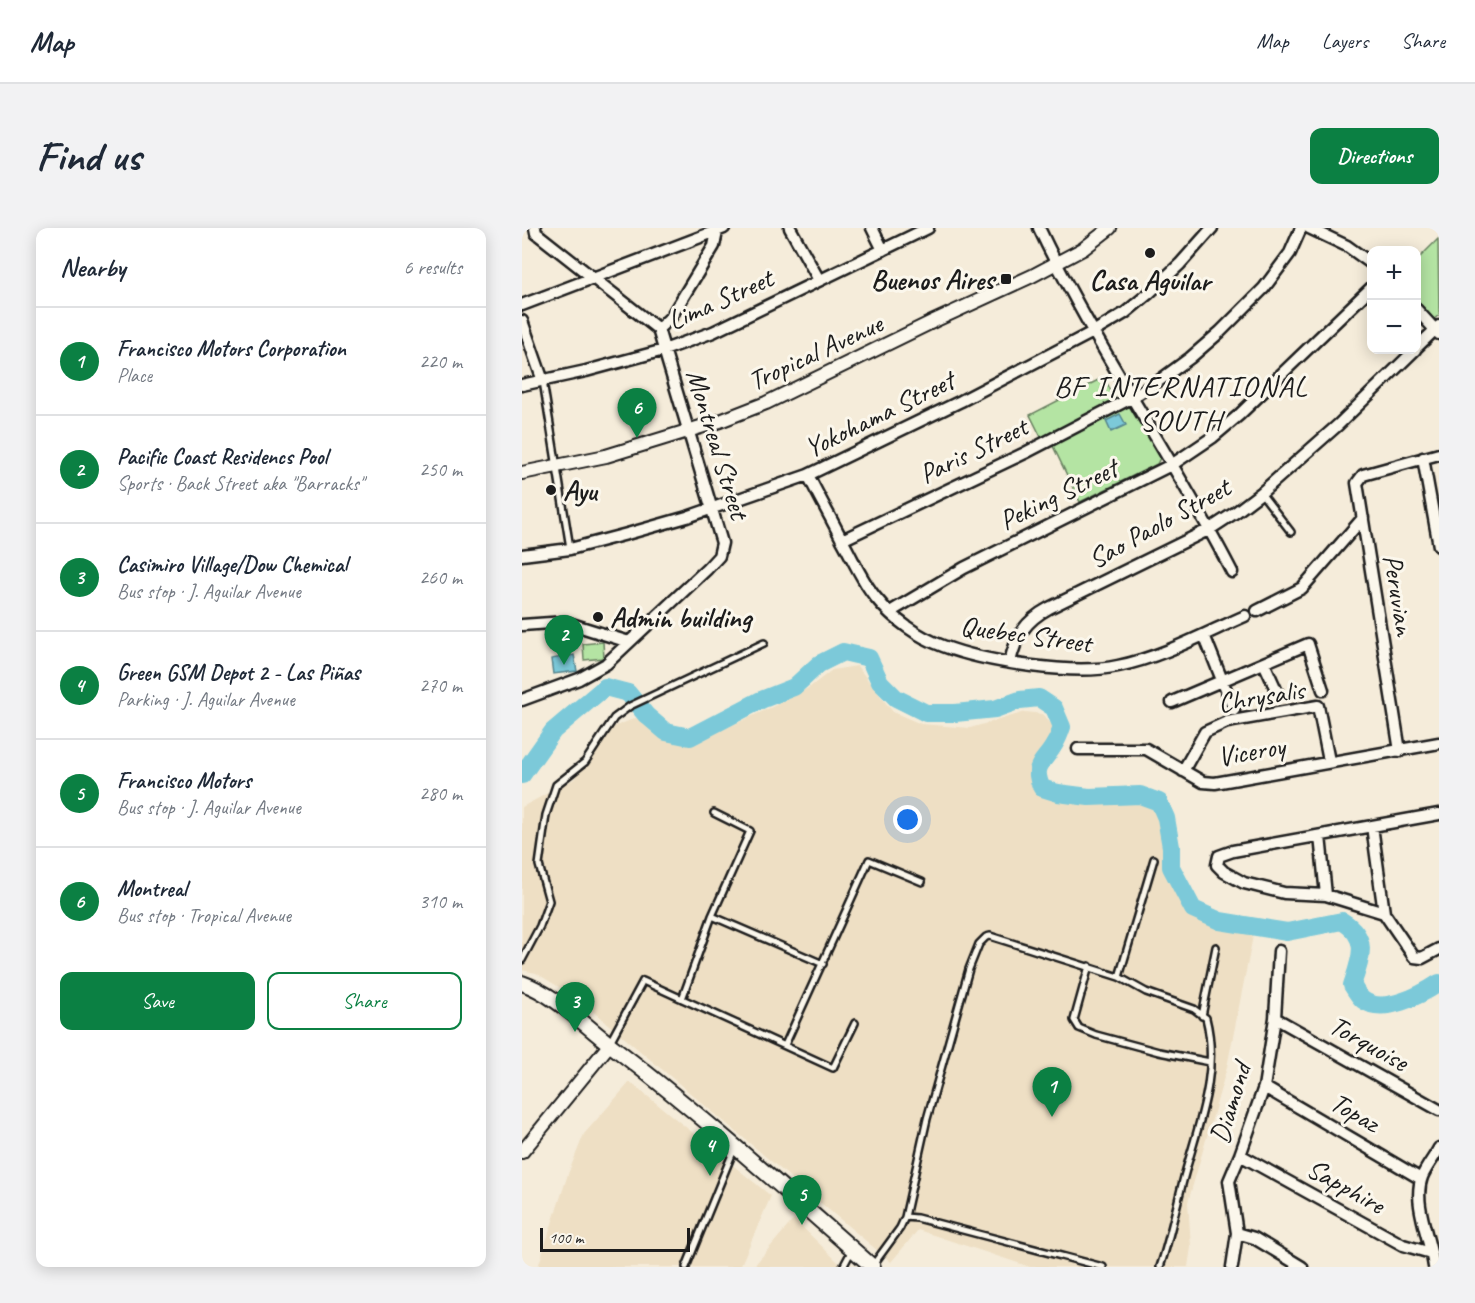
<!DOCTYPE html>
<meta charset="utf-8">
<style>
:root{--surface:#fff;--page:#f2f2f3;--text:#1f2937;--muted:#747a83;--line:#e0e1e3;--accent:#0b8043}
body{margin:0;font-family:Caveat,sans-serif;background:var(--page);color:var(--text)}
.controls{position:absolute;right:18px;top:18px;display:grid;overflow:hidden;border-radius:12px;box-shadow:0 3px 15px #0003}
.controls button{width:54px;height:54px;display:grid;place-items:center;padding:0;border:0;border-bottom:2px solid var(--line);background:var(--surface);color:var(--text);font:30px sans-serif}
.scale{position:absolute;left:18px;bottom:15px;width:150px;box-sizing:border-box;padding-left:6px;border:3px solid #1c1c1c;border-top:0;font-size:16px;line-height:21px;white-space:nowrap;color:#1c1c1c;-webkit-text-stroke:4px #fbf7ec;paint-order:stroke}
.you{position:absolute;left:386px;top:592px;width:21px;height:21px;margin:-15px;border:4px solid #fff;border-radius:50%;background:#1a73e8;box-shadow:0 0 0 9px #1a73e833}
.badge{display:grid;place-items:center;width:39px;height:39px;border-radius:50%;background:var(--accent);color:#fff;font-size:20px;font-weight:700}
.pin{position:absolute;translate:-50% -50px;filter:drop-shadow(0 2px 3px #0008)}
.pin::after{content:'';position:absolute;top:32px;width:21px;height:18px;background:inherit;clip-path:polygon(0 0,100% 0,50% 100%)}
.list{margin:0;padding:0;list-style:none}
h2{display:flex;justify-content:space-between;align-items:center;height:78px;margin:0;padding:0 24px;font-size:26px}
h2 small{font-size:20px;font-weight:400;color:var(--muted)}
.list li{display:grid;grid-template-columns:39px 1fr auto;gap:18px;align-items:center;box-sizing:border-box;height:108px;padding:0 24px;border-top:2px solid var(--line)}
.list b{display:block;font-size:22px;white-space:nowrap}
.list p{margin:0;font-size:20px;white-space:nowrap;color:var(--muted)}
.list em{font-size:20px;font-style:normal;color:var(--muted)}
.actions{display:flex;gap:12px;padding:18px 24px}
.actions a{flex:1;padding:14px 0;border:2px solid var(--accent);border-radius:12px;text-align:center;font-size:21px;color:var(--accent)}
.actions .main{background:var(--accent);color:#fff}
.map{position:relative;flex:none;width:917px;height:1039px;overflow:hidden;border-radius:12px}
header{display:flex;align-items:center;gap:36px;box-sizing:border-box;height:84px;padding:0 30px;background:var(--surface);border-bottom:2px solid var(--line)}
header strong{font-size:28px}
nav{display:flex;gap:33px;margin-inline-start:auto;font-size:21px}
.intro{display:flex;align-items:center;justify-content:space-between;box-sizing:border-box;height:144px;padding:0 36px}
h1{margin:0;font-size:42px}
.button{padding:15px 27px;border-radius:12px;background:var(--accent);color:#fff;font-size:21px;font-weight:700}
main{display:flex;gap:36px;padding:0 36px}
aside{flex:1;background:var(--surface);border-radius:12px;box-shadow:0 3px 15px #0003}
.map>svg:first-child{display:block}
.built{fill:#eedfc4}
.green{fill:#b4e4a3;stroke:#688060;stroke-width:1.5}
.water{fill:#7bc9d9;stroke:#55848d;stroke-width:1.5}
.lines{fill:none;stroke-linecap:round;stroke-linejoin:round}
.river{stroke:#7bc9d9;stroke-width:18}
.service-casing{stroke:#1c1c1c;stroke-width:10}
.minor-casing{stroke:#1c1c1c;stroke-width:15}
.tertiary-casing{stroke:#1c1c1c;stroke-width:16}
.secondary-casing{stroke:#1c1c1c;stroke-width:18}
.service{stroke:#fbf7ec;stroke-width:5}
.minor{stroke:#fbf7ec;stroke-width:10}
.tertiary{stroke:#fbf7ec;stroke-width:12}
.secondary{stroke:#fbf7ec;stroke-width:14}
.poi-dot{fill:#1c1c1c;stroke:#fbf7ec;stroke-width:2}
.labels{text-anchor:middle;dominant-baseline:central;stroke-width:6;stroke-linejoin:round;paint-order:stroke}
.poi-label{font-size:28px;font-weight:bold;fill:#1c1c1c;stroke:#fbf7ec;text-anchor:start}
.street-label{font-size:28px;fill:#1c1c1c;stroke:#fbf7ec}
.neighbourhood-label{font-size:30px;letter-spacing:1.5px;fill:#1c1c1c;stroke:#fbf7ec}
</style>
<header>
<strong>Map</strong>
<nav><a>Map</a><a>Layers</a><a>Share</a></nav>
</header>
<div class="intro"><h1>Find us</h1><a class="button">Directions</a></div>
<main>
<aside>
<h2>Nearby<small>6 results</small></h2>
<ul class="list">
<li><span class="badge">1</span><div><b>Francisco Motors Corporation</b><p>Place</p></div><em>220 m</em></li>
<li><span class="badge">2</span><div><b>Pacific Coast Residencs Pool</b><p>Sports · Back Street aka &quot;Barracks&quot;</p></div><em>250 m</em></li>
<li><span class="badge">3</span><div><b>Casimiro Village/Dow Chemical</b><p>Bus stop · J. Aguilar Avenue</p></div><em>260 m</em></li>
<li><span class="badge">4</span><div><b>Green GSM Depot 2 - Las Piñas</b><p>Parking · J. Aguilar Avenue</p></div><em>270 m</em></li>
<li><span class="badge">5</span><div><b>Francisco Motors</b><p>Bus stop · J. Aguilar Avenue</p></div><em>280 m</em></li>
<li><span class="badge">6</span><div><b>Montreal</b><p>Bus stop · Tropical Avenue</p></div><em>310 m</em></li>
</ul>
<div class="actions"><a class="main">Save</a><a>Share</a></div>
</aside>
<div class="map">
<svg width="917" height="1039" viewBox="0 0 917 1039">
<rect width="100%" height="100%" fill="#f5ecda"/>
<filter id="ink" filterUnits="userSpaceOnUse"><feTurbulence type="fractalNoise" baseFrequency=".0167" numOctaves="2"/><feDisplacementMap in="SourceGraphic" scale="12" xChannelSelector="R" yChannelSelector="G"/><feConvolveMatrix kernelMatrix="1 2 1 2 8 2 1 2 1" color-interpolation-filters="sRGB"/></filter>
<g filter="url(#ink)">
<path class="built" d="M335 438 371 484 399 496 448 500 504 484 520 486 532 499 517 537 515 549 520 560 536 565 567 569 618 567 637 574 644 590 649 619V639L670 681 698 693 732 703 705 839 666 974 669 1019 666 1039H508L396 1002 369 1034 55 770 14 745 0 742V579L52 551 91 499 114 490 157 514 182 510 250 479 288 459 310 442Z
M108 854 249 968 218 1039H16L46 946 62 906Z
M272 991 319 1037V1039H231Z"/>
<path class="green" d="M916 11 917 87 911 92 895 72V32Z
M582 149 595 175 521 213 508 187Z
M610 176 639 228 635 236 558 274 530 216Z
M81 414 82 430 62 432 61 416Z"/>
<path class="water" d="M598 186 604 197 589 204 584 193Z
M52 427 55 443 31 446 29 431Z"/>
<g class="lines">
<path class="river" d="M0 547 31 503 83 459 106 465 124 487 144 504 168 509 239 472 272 459 297 436 321 424 347 430 358 454 374 470 404 485H433L473 481 498 472 517 470 532 480 540 499C538 505 536 511 532 517 522 535 509 537 520 560L536 565 567 569 618 567 637 574 644 590 649 619V639L671 681 698 693 765 704 820 693C848 710 839 730 830 757 833 762 837 769 841 772 861 787 899 767 917 755"/>
<defs>
<path id="service" d="M21 153 48 320
M739 265 769 304
M190 688 301 736
M0 732 18 698 27 673 17 637 24 587 34 557 63 534 92 490 108 478 242 415
M567 738 552 792 557 800 574 807 637 824 688 834
M597 749 632 631
M160 771 190 688 228 603 192 585
M680 788 694 719
M88 814 121 753 311 840 333 795
M263 817 347 632 400 654
M383 989 395 990 581 1039
M351 1037 378 1000 383 989 405 891 447 741 457 716 464 709 468 708 597 749 624 764 672 781 684 790C698 845 676 897 662 949 654 979 648 1010 638 1039
M164 1039 213 919
M321 1039 330 1022"/>
<path id="minor" d="M13 0 14 5 136 101
M268 0 297 52
M350 0 361 22
M517 0C573 119 650 227 710 344
M787 0 825 18 850 36
M0 77 202 0
M894 81 917 106
M0 93 21 153
M136 101 149 89 192 18 195 4
M894 120 917 98
M0 157 64 143 142 122 191 104 406 0
M901 230 917 318
M286 247C297 269 309 290 320 312 331 331 340 354 355 371 371 391 396 409 421 418 463 434 552 448 596 438 640 429 682 406 723 388
M320 312 503 225 611 169 638 152 668 130 698 104 742 60 768 25 779 0
M0 327 48 321 105 306 165 289 286 247 439 173 571 104 603 85 626 66 658 36 690 0
M735 383 780 360 841 290
M368 384 442 340 651 236 691 209 717 187 850 59
M0 397 43 394 107 414
M682 407 712 482
M488 434C494 408 503 393 527 380L688 301 714 284 739 265 816 197 893 122
M742 435 756 466
M0 472 57 451 84 436 185 341 197 328 200 315 136 101
M650 474 786 416 801 462
M556 521H624L681 554 693 555 917 515
M878 523 835 255 841 247 917 226
M661 543 683 504 705 494 796 478 807 533
M917 586 711 623 697 628 695 637 702 644 722 655 762 665 804 667 862 685 892 729 900 730 917 721
M850 598 862 685
M798 608 804 667
M753 790 917 882
M742 859 899 951
M718 927 881 1017 909 1025
M715 1005 732 1010 780 1039
M710 1039 715 1005 707 953 718 927 742 859 753 790 757 723
M912 1039C909 1013 890 975 900 949 904 939 912 930 917 920"/>
<path id="tertiary" d="M0 245 84 228 198 193 244 175 412 93 510 48 561 21 588 0
M0 924 88 816"/>
<path id="secondary" d="M0 755C32 766 59 794 86 815 178 885 264 963 351 1039"/>
</defs>
<use href="#service" class="service-casing"/>
<use href="#minor" class="minor-casing"/>
<use href="#tertiary" class="tertiary-casing"/>
<use href="#secondary" class="secondary-casing"/>
<use href="#service" class="service"/>
<use href="#minor" class="minor"/>
<use href="#tertiary" class="tertiary"/>
<use href="#secondary" class="secondary"/>
</g>
</g>
<g class="poi-dot">
<circle cx="628" cy="25" r="6"/>
<rect x="478" y="45" width="12" height="12" rx="3"/>
<circle cx="29" cy="262" r="6"/>
<circle cx="76" cy="389" r="6"/>
</g>
<g class="labels">
<g class="poi-label">
<text x="472" y="51" text-anchor="end">Buenos Aires</text>
<text x="628" y="52" text-anchor="middle">Casa Aguilar</text>
<text x="41" y="262">Ayu</text>
<text x="88" y="389">Admin building</text>
</g>
<g class="street-label">
<text transform="translate(198 71) rotate(-24)">Lima Street</text>
<text transform="translate(293 124) rotate(-25)">Tropical Avenue</text>
<text transform="translate(357 186) rotate(-26)">Yokohama Street</text>
<text transform="translate(196 216) rotate(73)">Montreal Street</text>
<text transform="translate(451 222) rotate(-26)">Paris Street</text>
<text transform="translate(536 266) rotate(-26)">Peking Street</text>
<text transform="translate(637 295) rotate(-29)">Sao Paolo Street</text>
<text transform="translate(877 367) rotate(81)">Peruvian</text>
<text transform="translate(504 406) rotate(8)">Quebec Street</text>
<text transform="translate(739 468) rotate(-9)">Chrysalis</text>
<text transform="translate(729 523) rotate(-10)">Viceroy</text>
<text transform="translate(847 815) rotate(29)">Torquoise</text>
<text transform="translate(708 875) rotate(-73)">Diamond</text>
<text transform="translate(833 884) rotate(30)">Topaz</text>
<text transform="translate(824 958) rotate(29)">Sapphire</text>
</g>
<g class="neighbourhood-label">
<text x="659" y="158">BF INTERNATIONAL<tspan x="659" dy="34">SOUTH</tspan></text>
</g>
</g>
</svg>
<div class="controls">
<button>+</button>
<button>−</button>
</div>
<div class="scale">100 m</div>
<div class="you"></div>
<div class="pin badge" style="left:530px;top:889px">1</div>
<div class="pin badge" style="left:42px;top:437px">2</div>
<div class="pin badge" style="left:53px;top:804px">3</div>
<div class="pin badge" style="left:188px;top:948px">4</div>
<div class="pin badge" style="left:280px;top:997px">5</div>
<div class="pin badge" style="left:115px;top:210px">6</div>
</div>
</main>
